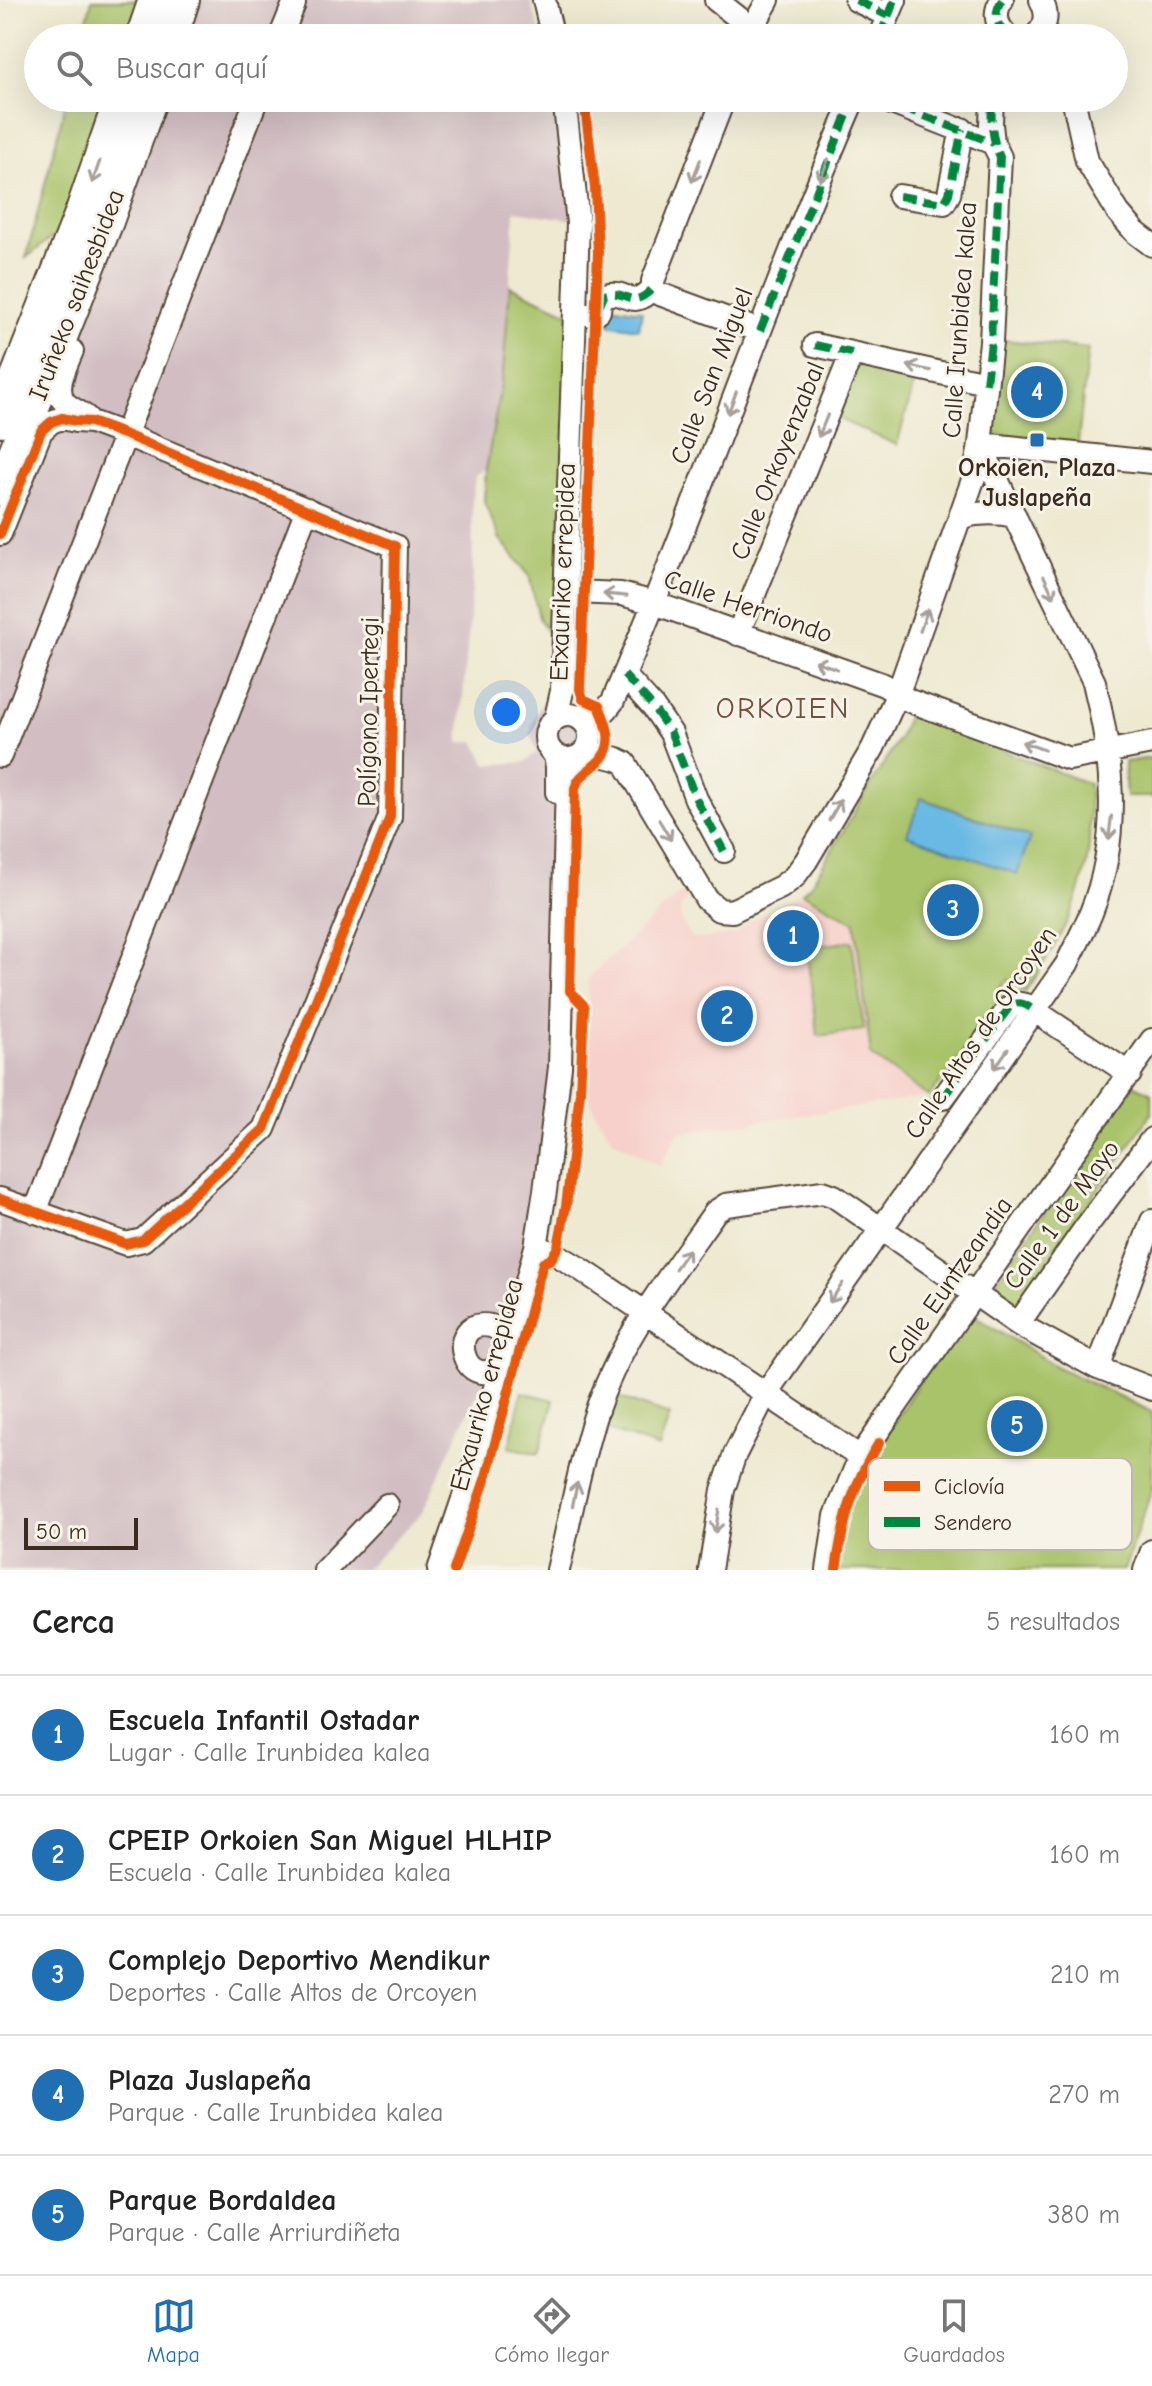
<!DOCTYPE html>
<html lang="es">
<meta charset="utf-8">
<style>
:root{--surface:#fff;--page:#f2f2f2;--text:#222;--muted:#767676;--line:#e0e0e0;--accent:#1f6fb2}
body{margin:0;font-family:"Comic Neue",sans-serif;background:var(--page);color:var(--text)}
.scale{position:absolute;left:24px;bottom:20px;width:114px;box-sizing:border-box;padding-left:8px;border:4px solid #3b2a1e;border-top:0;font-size:22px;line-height:28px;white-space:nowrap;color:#3b2a1e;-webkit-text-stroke:6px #f7f3e8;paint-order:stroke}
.you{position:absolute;left:506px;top:712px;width:28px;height:28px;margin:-20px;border:6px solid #fff;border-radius:50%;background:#1a73e8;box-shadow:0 0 0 12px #1a73e833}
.badge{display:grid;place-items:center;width:52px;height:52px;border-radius:50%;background:var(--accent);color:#fff;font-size:26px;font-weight:700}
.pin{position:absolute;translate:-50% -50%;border:4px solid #fff;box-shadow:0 2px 8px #0006}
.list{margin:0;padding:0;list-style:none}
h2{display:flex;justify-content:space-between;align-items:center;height:104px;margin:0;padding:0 32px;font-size:34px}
h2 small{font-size:26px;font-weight:400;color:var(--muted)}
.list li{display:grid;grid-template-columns:52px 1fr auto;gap:24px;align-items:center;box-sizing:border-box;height:120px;padding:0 32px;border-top:2px solid var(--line)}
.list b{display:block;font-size:30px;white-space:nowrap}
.list p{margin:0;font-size:26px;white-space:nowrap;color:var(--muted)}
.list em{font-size:26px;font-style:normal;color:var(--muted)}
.icon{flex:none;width:44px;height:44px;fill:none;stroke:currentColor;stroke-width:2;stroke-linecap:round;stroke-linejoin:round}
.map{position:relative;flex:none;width:1152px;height:1570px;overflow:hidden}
.search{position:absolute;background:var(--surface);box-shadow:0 8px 32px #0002;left:24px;right:24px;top:24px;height:88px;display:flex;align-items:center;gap:20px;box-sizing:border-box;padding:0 28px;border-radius:44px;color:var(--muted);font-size:30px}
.sheet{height:704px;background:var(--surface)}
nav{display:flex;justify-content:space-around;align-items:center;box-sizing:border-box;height:112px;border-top:2px solid var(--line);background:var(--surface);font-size:22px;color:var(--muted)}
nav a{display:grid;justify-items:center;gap:4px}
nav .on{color:var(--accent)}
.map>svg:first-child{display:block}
.built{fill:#f7d0cb}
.industrial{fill:#d2bec2}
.green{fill:#a8c369;stroke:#727644;stroke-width:2}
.water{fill:#69b9e4;stroke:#527281;stroke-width:2}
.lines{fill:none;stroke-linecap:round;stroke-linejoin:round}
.minor-casing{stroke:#564739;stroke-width:26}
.highway-casing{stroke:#564739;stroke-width:36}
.minor{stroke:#fff;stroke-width:22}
.highway{stroke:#fff;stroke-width:32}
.quiet{stroke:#00873e;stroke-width:8;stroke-dasharray:16 8;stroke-linecap:butt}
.cycleway-casing{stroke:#f7f3e8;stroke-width:15}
.cycleway{stroke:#e8590c;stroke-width:10}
.oneway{stroke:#a79f9a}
.poi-dot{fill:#1f6fb2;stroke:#f7f3e8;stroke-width:3}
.labels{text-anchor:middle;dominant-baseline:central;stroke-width:6;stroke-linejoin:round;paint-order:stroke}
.street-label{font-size:26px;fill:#3b2a1e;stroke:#f7f3e8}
.poi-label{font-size:26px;font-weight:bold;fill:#3b2a1e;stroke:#f7f3e8}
.quarter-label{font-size:30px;letter-spacing:2px;fill:#76503e;stroke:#f7f3e8}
.key{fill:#f7f3e8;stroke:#bfb7ab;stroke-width:2}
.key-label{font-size:22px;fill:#3b2a1e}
</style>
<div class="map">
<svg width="1152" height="1570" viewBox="0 0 1152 1570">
<rect width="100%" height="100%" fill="#f7f3e8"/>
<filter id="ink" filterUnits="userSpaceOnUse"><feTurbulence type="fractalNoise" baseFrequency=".0125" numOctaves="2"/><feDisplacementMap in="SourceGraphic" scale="16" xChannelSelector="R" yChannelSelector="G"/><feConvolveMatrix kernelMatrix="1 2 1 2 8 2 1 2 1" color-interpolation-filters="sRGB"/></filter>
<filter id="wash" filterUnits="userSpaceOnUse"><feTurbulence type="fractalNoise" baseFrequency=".006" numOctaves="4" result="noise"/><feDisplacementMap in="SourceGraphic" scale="32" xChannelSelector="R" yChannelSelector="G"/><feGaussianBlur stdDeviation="1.8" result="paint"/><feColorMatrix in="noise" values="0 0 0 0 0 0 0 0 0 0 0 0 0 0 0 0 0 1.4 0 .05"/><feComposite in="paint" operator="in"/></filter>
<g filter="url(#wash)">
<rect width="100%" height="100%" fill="#eee9d0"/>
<path class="built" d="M689 885 688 897 680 909 681 918 690 936 699 939 736 934 751 921 802 893 855 922 871 1055 929 1097 678 1133 660 1166 612 1139 596 1114 587 1091 585 1073 589 977Z"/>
<path class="industrial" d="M139 0H530L542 38H126Z
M105 98H558L574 220 515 211 503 373 486 470 475 477 472 502 473 578 459 743 475 741 487 765 525 762 537 752 530 733 535 716 547 694 571 705 584 731 583 746 575 759 560 1057 505 1337 488 1377 471 1405 422 1513 364 1570H0V383L60 231Z"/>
<path class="green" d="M92 0H139L126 38H82Z
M67 98H105L60 231 26 258Z
M510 286 571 314 555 646 539 618 529 575 500 539 484 501 486 470 503 373Z
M995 339 1088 349 1078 443 985 433Z
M856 365 917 374 897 445 834 417Z
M908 714 1089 784C1089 804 1090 825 1089 846 1084 900 1055 948 1025 992L1008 979 998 989 1007 996 929 1097 871 1056 855 922 802 893 812 883 900 736Z
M1152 758V797H1126L1124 762Z
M852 941 864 1030 818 1036 806 948Z
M1133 1084 1152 1093V1113L1015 1308 990 1291Z
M964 1309 1057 1367 1152 1412V1489L1124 1570H828L836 1516Z
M522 1392 554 1400 539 1454 509 1447Z
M618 1397 670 1415 659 1448 607 1430Z"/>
<path class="water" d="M610 306 642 311 639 329 607 324Z
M921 798 1030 837 1017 874 907 835Z"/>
</g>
<g filter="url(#ink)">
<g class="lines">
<defs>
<path id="minor" d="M544 0 553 38
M716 0 764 38
M856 0 888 16
M1002 0C992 14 997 28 1010 38
M280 38 294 4
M747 38 768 0
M879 38 895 0
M1032 38C1047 28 1049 15 1041 0
M724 98 653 281V288L657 293 760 331
M879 98 993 143
M1073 98 1087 161 1118 212 1135 232 1152 245
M899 196 944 203 949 194 962 129
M586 314H595L599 311 600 303 604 295C628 288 630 312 653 288
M815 345 986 383
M72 351C66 365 53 389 65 403 71 409 81 412 87 418
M980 444 1152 462
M961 517C980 512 996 512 1015 516
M0 534 41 431 51 422 62 418 76 421 91 422 126 435 395 546 390 817 264 1129 143 1240 126 1244 0 1199
M574 592 621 594 654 603 884 685 910 701 1069 759 1152 743
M738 634 852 353
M624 675 653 707 671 733 696 799 724 851
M546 737a22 22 0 1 1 44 0a22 22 0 1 1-44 0Z
M579 717 606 710 613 701C699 502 768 297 854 98
M556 718 562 691 578 223 564 98
M586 751 617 759 625 763 707 900 719 910 732 911 781 887 794 877 806 861 873 748 898 693 975 474 980 444 991 342 998 197 1000 157 993 143 991 124 992 98
M0 756 257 98
M555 756 557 766V792
M943 1098 1009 1008 1015 1003 1026 1005 1130 1074
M35 1212 307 509
M536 1247 554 1253 582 1270 860 1457
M1018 1324 1086 1227 1152 1139
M503 1363C463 1399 443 1316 491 1326 503 1329 507 1340 508 1351
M1098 1368 1152 1221
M325 1570 387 1505
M439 1570 476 1461 496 1384 506 1358 536 1247 545 1191 560 1067 567 780 575 759
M558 1570C570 1519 579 1466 595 1416 619 1340 670 1276 715 1212L726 1205 823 1192 834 1196 1018 1324 1098 1368 1152 1389
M710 1570 723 1490 735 1454 766 1393 1067 964C1075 947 1084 930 1091 913 1121 839 1113 758 1094 682L980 444
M828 1570 836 1516 860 1457 1152 1040
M1145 1570 1152 1551"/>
<path id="highway" d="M142 38 155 0
M171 38 183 0
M0 420 82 211 121 98
M0 490 107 221 151 98"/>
</defs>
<use href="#minor" class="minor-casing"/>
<use href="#highway" class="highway-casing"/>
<use href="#minor" class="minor"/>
<use href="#highway" class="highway"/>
<path class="quiet" d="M856 0 888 16
M1002 0C992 14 997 28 1010 38
M751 29 764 38
M879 38 895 0
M879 98 993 143
M899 196 944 203 949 194 962 129
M599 307 604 295C628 288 630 312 653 288
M760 331 854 98
M815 345 852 353
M986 383 991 342 1000 157C991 137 991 120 992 98
M624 675 653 707 671 733 696 799 724 851
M943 1098 1009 1008C1019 999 1025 1004 1035 1011"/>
<defs>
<path id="cycleway" d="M0 534 41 431 51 422 62 418 76 421 91 422 126 435 395 546 390 817 264 1129 143 1240 126 1244 0 1199
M454 1570 486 1477 543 1263 551 1259 558 1247 566 1206 580 1092 584 1006 570 991 575 788C579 776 586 773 596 764 616 747 608 726 599 706L583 699 580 689 598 253 595 188 584 98
M836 1570C843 1520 852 1486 879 1443"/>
</defs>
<use href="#cycleway" class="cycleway-casing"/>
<use href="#cycleway" class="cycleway"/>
</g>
<defs><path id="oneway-shaft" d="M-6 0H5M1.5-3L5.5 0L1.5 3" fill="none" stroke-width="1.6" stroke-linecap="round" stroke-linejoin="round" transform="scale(2)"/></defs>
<g class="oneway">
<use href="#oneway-shaft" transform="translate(824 170) rotate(112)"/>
<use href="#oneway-shaft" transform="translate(696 171) rotate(111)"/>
<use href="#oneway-shaft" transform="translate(96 172) rotate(109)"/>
<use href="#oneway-shaft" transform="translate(919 368) rotate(-167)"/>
<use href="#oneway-shaft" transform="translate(732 403) rotate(111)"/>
<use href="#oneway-shaft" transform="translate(823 426) rotate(112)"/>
<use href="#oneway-shaft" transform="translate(1049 587) rotate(65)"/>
<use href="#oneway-shaft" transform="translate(615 595) rotate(-175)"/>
<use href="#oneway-shaft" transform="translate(924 620) rotate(-71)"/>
<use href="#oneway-shaft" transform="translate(826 665) rotate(-161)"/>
<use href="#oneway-shaft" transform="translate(1033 746) rotate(-160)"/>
<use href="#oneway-shaft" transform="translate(835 810) rotate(-60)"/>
<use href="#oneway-shaft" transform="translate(1110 828) rotate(97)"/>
<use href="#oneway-shaft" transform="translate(665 830) rotate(59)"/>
<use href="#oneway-shaft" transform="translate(1001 1059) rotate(125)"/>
<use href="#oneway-shaft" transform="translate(682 1259) rotate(-55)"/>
<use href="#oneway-shaft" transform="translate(836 1293) rotate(125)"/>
<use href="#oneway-shaft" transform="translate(575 1494) rotate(-78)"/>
<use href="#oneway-shaft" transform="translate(717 1521) rotate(99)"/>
</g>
</g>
<rect class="poi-dot" x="1029" y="432" width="16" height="16" rx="4"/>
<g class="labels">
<g class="street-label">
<text transform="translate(77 295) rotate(-69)">Iruñeko saihesbidea</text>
<text transform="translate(960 320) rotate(-86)">Calle Irunbidea kalea</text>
<text transform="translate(712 376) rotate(-69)">Calle San Miguel</text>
<text transform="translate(778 461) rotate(-68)">Calle Orkoyenzabal</text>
<text transform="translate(563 572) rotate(-88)">Etxauriko errepidea</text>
<text transform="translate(748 607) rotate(19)">Calle Herriondo</text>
<text transform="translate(369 712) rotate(-89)">Polígono Ipertegi</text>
<text transform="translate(981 1033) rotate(-56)">Calle Altos de Orcoyen</text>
<text transform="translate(1062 1215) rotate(-54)">Calle 1 de Mayo</text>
<text transform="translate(950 1281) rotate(-55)">Calle Euntzeandia</text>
<text transform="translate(487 1385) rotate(-75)">Etxauriko errepidea</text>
</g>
<g class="poi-label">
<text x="1037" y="468">Orkoien, Plaza<tspan x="1037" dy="30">Juslapeña</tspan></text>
</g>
<g class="quarter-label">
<text x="783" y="708">ORKOIEN</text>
</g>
</g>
<rect x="868" y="1458" width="264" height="92" rx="12" class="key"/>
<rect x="884" y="1481" width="36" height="10" fill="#e8590c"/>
<rect x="884" y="1517" width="36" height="10" fill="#00873e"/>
<g class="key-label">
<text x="934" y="1494">Ciclovía</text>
<text x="934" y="1530">Sendero</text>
</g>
</svg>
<div class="scale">50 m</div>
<div class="you"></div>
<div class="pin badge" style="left:793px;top:936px">1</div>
<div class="pin badge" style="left:727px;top:1016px">2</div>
<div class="pin badge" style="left:953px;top:910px">3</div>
<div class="pin badge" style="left:1037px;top:392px">4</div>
<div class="pin badge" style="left:1017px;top:1426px">5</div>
<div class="search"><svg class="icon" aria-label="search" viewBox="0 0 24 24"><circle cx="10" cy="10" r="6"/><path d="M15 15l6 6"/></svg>Buscar aquí</div>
</div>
<section class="sheet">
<h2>Cerca<small>5 resultados</small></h2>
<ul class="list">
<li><span class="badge">1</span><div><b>Escuela Infantil Ostadar</b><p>Lugar · Calle Irunbidea kalea</p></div><em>160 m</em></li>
<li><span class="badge">2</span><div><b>CPEIP Orkoien San Miguel HLHIP</b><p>Escuela · Calle Irunbidea kalea</p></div><em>160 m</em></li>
<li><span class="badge">3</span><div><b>Complejo Deportivo Mendikur</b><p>Deportes · Calle Altos de Orcoyen</p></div><em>210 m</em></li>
<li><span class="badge">4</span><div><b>Plaza Juslapeña</b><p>Parque · Calle Irunbidea kalea</p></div><em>270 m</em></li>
<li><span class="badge">5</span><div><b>Parque Bordaldea</b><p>Parque · Calle Arriurdiñeta</p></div><em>380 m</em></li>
</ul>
</section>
<nav>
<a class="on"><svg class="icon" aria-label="map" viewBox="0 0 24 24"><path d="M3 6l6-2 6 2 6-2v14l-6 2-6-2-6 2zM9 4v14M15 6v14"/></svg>Mapa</a>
<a><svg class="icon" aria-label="directions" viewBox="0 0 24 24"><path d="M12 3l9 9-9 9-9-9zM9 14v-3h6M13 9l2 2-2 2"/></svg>Cómo llegar</a>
<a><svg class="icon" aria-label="saved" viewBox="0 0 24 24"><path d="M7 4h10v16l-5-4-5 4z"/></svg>Guardados</a>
</nav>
